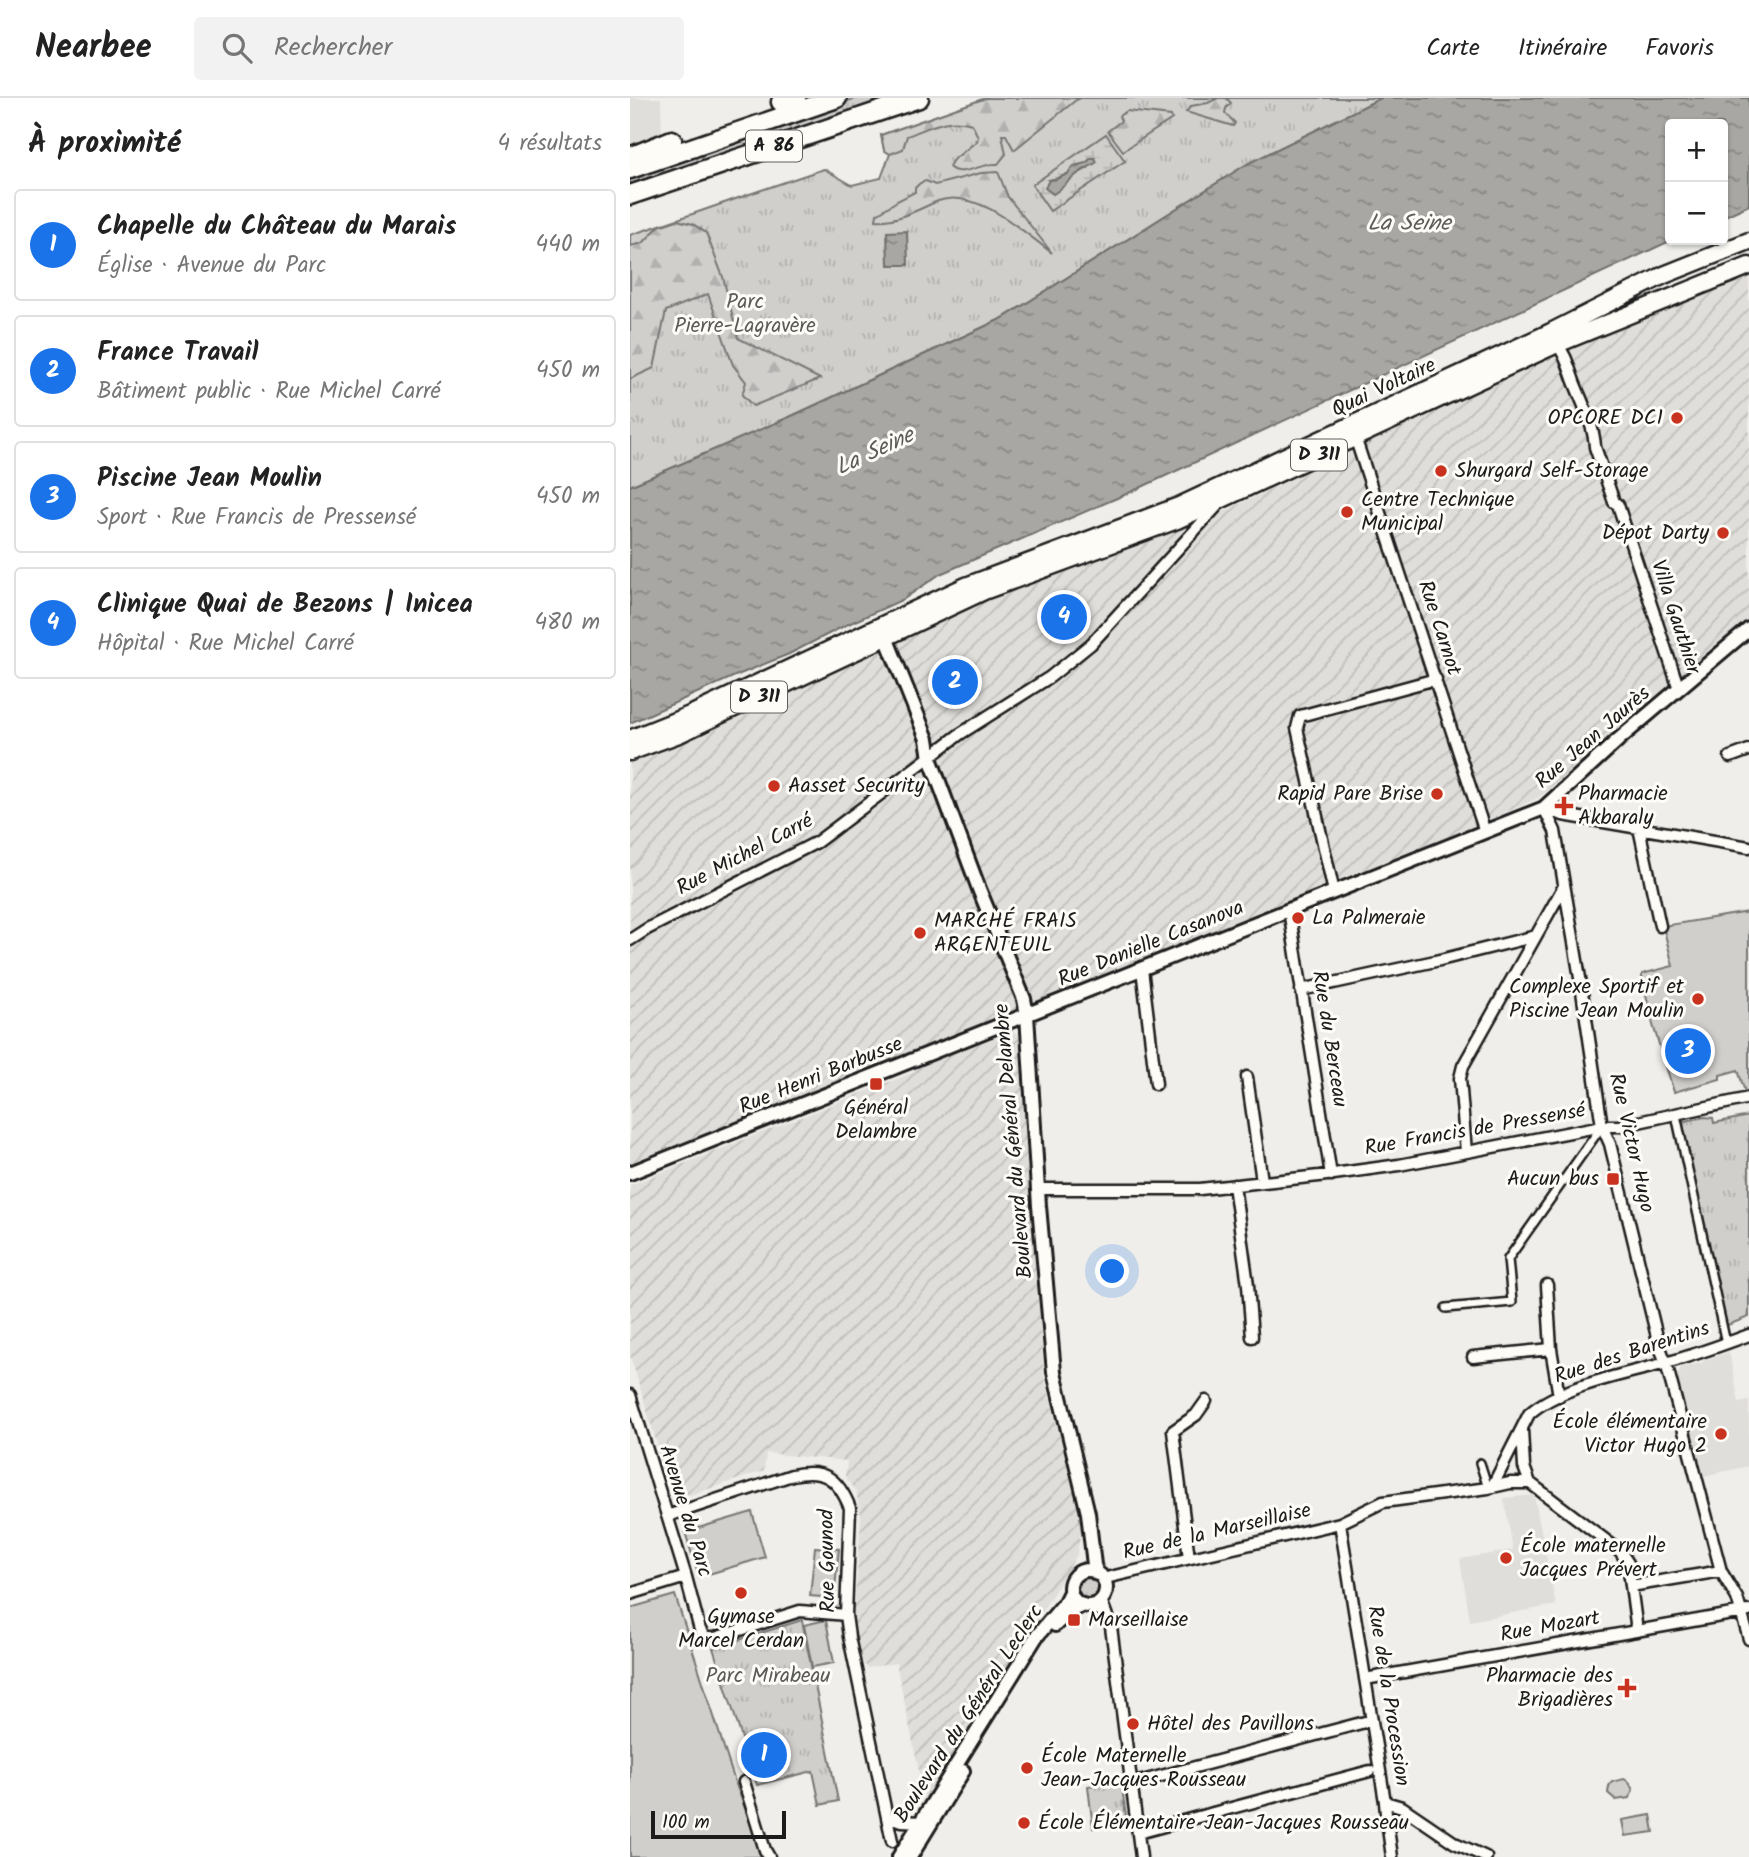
<!DOCTYPE html>
<html lang="fr">
<meta charset="utf-8">
<style>
:root{--surface:#fff;--page:#f2f2f2;--text:#222;--muted:#767676;--line:#e0e0e0;--accent:#1a73e8}
body{margin:0;font-family:Kalam,sans-serif;background:var(--page);color:var(--text)}
.controls{position:absolute;right:21px;top:21px;display:grid;overflow:hidden;border-radius:7px;box-shadow:0 2px 5px #0004}
.controls button{width:63px;height:63px;display:grid;place-items:center;padding:0;border:0;border-bottom:2px solid var(--line);background:var(--surface);color:var(--text);font:35px sans-serif}
.scale{position:absolute;left:21px;bottom:18px;width:135px;box-sizing:border-box;padding-left:7px;border:4px solid #1c1c1c;border-top:0;font-size:19px;line-height:24px;white-space:nowrap;color:#1c1c1c;-webkit-text-stroke:5px #fdfcf7;paint-order:stroke}
.you{position:absolute;left:483px;top:1174px;width:24px;height:24px;margin:-18px;border:5px solid #fff;border-radius:50%;background:#1a73e8;box-shadow:0 0 0 10px #1a73e833}
.badge{display:grid;place-items:center;width:46px;height:46px;border-radius:50%;background:var(--accent);color:#fff;font-size:23px;font-weight:700}
.pin{position:absolute;translate:-50% -50%;border:4px solid #fff;box-shadow:0 2px 7px #0006}
.list{margin:0;padding:0;list-style:none}
h2{display:flex;justify-content:space-between;align-items:center;height:91px;margin:0;padding:0 28px;font-size:30px}
h2 small{font-size:23px;font-weight:400;color:var(--muted)}
.list li{display:grid;grid-template-columns:46px 1fr auto;gap:21px;align-items:center;box-sizing:border-box;height:112px;margin:0 14px 14px;padding:0 14px;border:2px solid var(--line);border-radius:7px}
.list b{display:block;font-size:26px;white-space:nowrap}
.list p{margin:0;font-size:23px;white-space:nowrap;color:var(--muted)}
.list em{font-size:23px;font-style:normal;color:var(--muted)}
.icon{flex:none;width:38px;height:38px;fill:none;stroke:currentColor;stroke-width:2;stroke-linecap:round;stroke-linejoin:round}
.map{position:relative;flex:none;width:1119px;height:1759px;overflow:hidden}
header{display:flex;align-items:center;gap:42px;box-sizing:border-box;height:98px;padding:0 35px;background:var(--surface);border-bottom:2px solid var(--line)}
header strong{font-size:33px}
nav{display:flex;gap:38px;margin-inline-start:auto;font-size:24px}
.search{width:490px;height:63px;background:var(--page);display:flex;align-items:center;gap:18px;box-sizing:border-box;padding:0 24px;border-radius:7px;color:var(--muted);font-size:26px}
main{display:flex}
aside{flex:1;background:var(--surface)}
.map>svg:first-child{display:block}
.built{fill:#e0deda}
.industrial{fill:url(#industrial-furrows)}
.grass{fill:url(#grass-tufts);stroke:#767674;stroke-width:2}
.forest{fill:url(#forest-firs);stroke:#767674;stroke-width:2}
.wetland{fill:url(#wetland-marsh);stroke:#767674;stroke-width:2;fill-rule:evenodd}
.pitch{fill:#d0cfcc;stroke:#767674;stroke-width:2}
.water{fill:url(#water-ripples);stroke:#706f6d;stroke-width:2}
.lines{fill:none;stroke-linecap:round;stroke-linejoin:round}
.pedestrian-casing{stroke:#1c1c1c;stroke-width:12}
.minor-casing{stroke:#1c1c1c;stroke-width:15}
.tertiary-casing{stroke:#1c1c1c;stroke-width:18}
.primary-casing{stroke:#1c1c1c;stroke-width:21}
.motorway-casing{stroke:#1c1c1c;stroke-width:23}
.pedestrian{stroke:#fdfcf7;stroke-width:7}
.minor{stroke:#fdfcf7;stroke-width:10}
.tertiary{stroke:#fdfcf7;stroke-width:12}
.primary{stroke:#fdfcf7;stroke-width:16}
.motorway{stroke:#fdfcf7;stroke-width:18}
.poi-dot{fill:#c8321e;stroke:#fdfcf7;stroke-width:2.5}
.labels{text-anchor:middle;dominant-baseline:central;stroke-width:6;stroke-linejoin:round;paint-order:stroke}
.shield{fill:#fdfcf7;stroke:#605f5e;stroke-width:2}
.shield-label{font-size:19px;font-weight:bold;fill:#1c1c1c}
.park-label{font-size:21px;fill:#5b5b5a;stroke:#fdfcf7}
.street-label{font-size:21px;fill:#1c1c1c;stroke:#fdfcf7}
.poi-label{font-size:21px;fill:#1c1c1c;stroke:#fdfcf7;text-anchor:start}
.water-label{font-size:23px;font-style:italic;fill:#5b5b59;stroke:#fdfcf7}
</style>
<header>
<strong>Nearbee</strong>
<div class="search"><svg class="icon" aria-label="search" viewBox="0 0 24 24"><circle cx="10" cy="10" r="6"/><path d="M15 15l6 6"/></svg>Rechercher</div>
<nav><a>Carte</a><a>Itinéraire</a><a>Favoris</a></nav>
</header>
<main>
<aside>
<h2>À proximité<small>4 résultats</small></h2>
<ul class="list">
<li><span class="badge">1</span><div><b>Chapelle du Château du Marais</b><p>Église · Avenue du Parc</p></div><em>440 m</em></li>
<li><span class="badge">2</span><div><b>France Travail</b><p>Bâtiment public · Rue Michel Carré</p></div><em>450 m</em></li>
<li><span class="badge">3</span><div><b>Piscine Jean Moulin</b><p>Sport · Rue Francis de Pressensé</p></div><em>450 m</em></li>
<li><span class="badge">4</span><div><b>Clinique Quai de Bezons | Inicea</b><p>Hôpital · Rue Michel Carré</p></div><em>480 m</em></li>
</ul>
</aside>
<div class="map">
<svg width="1119" height="1759" viewBox="0 0 1119 1759">
<defs>
<pattern id="industrial-furrows" width="10" height="10" patternUnits="userSpaceOnUse" patternTransform="scale(1.75)"><rect width="10" height="10" fill="#e0deda"/><path d="M-1 1l2-2M0 10L10 0M9 11l2-2" fill="none" stroke="#c0beba"/></pattern>
<pattern id="grass-tufts" width="24" height="20" patternUnits="userSpaceOnUse" patternTransform="scale(1.75)"><rect width="24" height="20" fill="#d0cfcc"/><path d="M3 7l-1-3M5 7V3M7 7l1-3M15 17l-1-3M17 17v-4M19 17l1-3" fill="none" stroke="#b2b1af"/></pattern>
<pattern id="forest-firs" width="22" height="20" patternUnits="userSpaceOnUse" patternTransform="scale(1.75)"><rect width="22" height="20" fill="#d0cfcc"/><path d="M5 1l3.5 6h-7zM16 11l3.5 6h-7z" fill="#b2b1af"/></pattern>
<pattern id="wetland-marsh" width="20" height="14" patternUnits="userSpaceOnUse" patternTransform="scale(1.75)"><rect width="20" height="14" fill="#d0cfcc"/><path d="M1 5h8M5 5V1M11 12h8M15 12V8" fill="none" stroke="#b2b1af"/></pattern>
<pattern id="water-ripples" width="26" height="14" patternUnits="userSpaceOnUse" patternTransform="scale(1.75)"><rect width="26" height="14" fill="#a8a7a3"/><path d="M2 4q2-2 4 0t4 0M15 11q2-2 4 0t4 0" fill="none" stroke="#888784"/></pattern>
</defs>
<rect width="100%" height="100%" fill="#f0eeea"/>
<filter id="ink" filterUnits="userSpaceOnUse"><feTurbulence type="fractalNoise" baseFrequency=".0143" numOctaves="2"/><feDisplacementMap in="SourceGraphic" scale="14" xChannelSelector="R" yChannelSelector="G"/><feConvolveMatrix kernelMatrix="1 2 1 2 8 2 1 2 1" color-interpolation-filters="sRGB"/></filter>
<g filter="url(#ink)">
<path class="built" d="M0 0H31L32 38 0 49Z
M1099 1254 1109 1304 1119 1303V1368L1074 1378 1047 1279 1051 1269 1072 1265 1074 1262Z
M904 1397 926 1507 840 1523 830 1461 883 1452 874 1400Z"/>
<path class="industrial" d="M1119 179V520L908 700 841 730 712 780 537 855 404 905 0 1066V665L27 656 77 635 374 495 595 413 942 248Z
M383 933 389 937 390 943 401 1116 414 1277 452 1426 447 1457 295 1701 266 1565 237 1570 228 1556 221 1510 225 1503 231 1418 226 1394 215 1378 217 1363 136 1355 134 1373 60 1397 40 1389 0 1257V1087L284 974V970Z"/>
<path class="grass" d="M227 0H272L0 92V76Z
M356 0H751L617 66 373 220 164 317 0 388V137C65 116 129 92 194 71L222 87 251 80 260 56 254 52 251 37Z
M1119 1018V1219L1095 1228 1045 1025 1075 1019 1083 1020 1084 1025Z
M447 1491a11 11 0 1 1 22 0a11 11 0 1 1-22 0Z
M172 1522 208 1703 190 1707 183 1673 127 1687 83 1550Z
M994 1681 999 1684 1003 1692 999 1700 986 1702 978 1695 979 1688 982 1684Z
M491 1683 497 1725 463 1730 458 1688Z"/>
<path class="forest" d="M356 0H451L446 2 384 52 376 37H372L376 56 368 66C352 64 331 81 319 69L322 63 347 43 348 39 342 26C318 18 299 30 277 38L273 51 260 56 254 52 251 37Z
M588 0H596L601 5 596 10 595 15 605 25 603 28 556 14 561 8 578 5Z
M497 13 541 18 542 21 493 53 478 33 491 23 489 18Z
M368 74 378 99 422 155C394 134 346 89 308 103 289 111 267 124 246 122L247 116 267 103 285 94V90L290 85 296 83 305 87 351 75Z
M47 122 63 126 76 135 93 179 108 240 190 281 123 308 112 297 116 284 103 267 78 196 36 213 24 270 0 281V148L13 145 29 128Z"/>
<path class="wetland" d="M476 36 495 63 420 113 402 87ZM456 65 458 70 447 76 431 89 419 82C433 80 444 72 456 65Z"/>
<path class="pitch" d="M1119 814V993L1115 994 1108 972 1090 977V981L1044 994 1023 927 1012 879V876L1043 868 1033 828Z
M122 1414 135 1459 69 1479 55 1434Z
M185 1449 209 1451 204 1500 180 1498Z
M45 1497 104 1681 133 1759H0V1510Z
M196 1522 204 1565 182 1569 174 1527Z
M1021 1717 1024 1734 995 1738 992 1722Z"/>
<path class="water" d="M751 0H1119V107L1093 119V26H1040V142H1042L501 394 310 476 274 501 214 528 159 556 105 578 0 625V388L164 317 373 220 617 66Z
M461 60H465L467 64C460 69 452 72 446 77 438 83 431 92 423 96L415 90 419 82 426 81 438 76 444 68 456 65Z
M277 133 278 167H258L257 134Z"/>
<g class="lines">
<defs>
<path id="pedestrian" d="M1046 1017 1096 1245
M816 1210 882 1204 878 1161 972 1028
M850 1365 858 1390"/>
<path id="minor" d="M927 246C937 258 939 271 945 286 953 306 964 328 965 349L984 404 988 407 1049 591
M725 339 855 734
M1100 659 1119 652
M914 710 925 733 950 880 972 1028 980 1046 1029 1247 1036 1265 1091 1473 1107 1500 1119 1541
M914 710 933 717 1119 749
M1009 730 1030 828
M704 794 667 630 670 618 806 581
M659 812 701 1077
M0 842 17 831 187 744 330 636 420 579 461 546 588 407
M512 871 526 986
M671 892 810 862 906 838
M617 979 632 1083
M836 1054 830 980 833 968 934 788
M604 1087 618 1187 622 1239
M408 1091H570L689 1078 769 1067 972 1028H990L1119 1000
M917 1187 921 1251 929 1298
M843 1259 921 1251
M0 1297 56 1479 70 1532 75 1540H85L170 1513 216 1517
M892 1332 894 1369 900 1385 990 1453 998 1465 1006 1525 1005 1533
M862 1389 899 1316C929 1288 997 1276 1036 1265 1064 1257 1092 1247 1119 1237
M37 1418 162 1377C194 1370 208 1380 220 1410L216 1517 219 1539 262 1743
M710 1425 755 1704 756 1716 762 1759
M559 1460 543 1333 566 1317 576 1303
M473 1482 480 1479 710 1425 753 1404 858 1390 880 1385H900
M1001 1488 1091 1473
M0 1496 56 1479
M471 1502 481 1529 511 1759
M459 1508 475 1515
M735 1581 1119 1513
M114 1684 135 1752 139 1759
M501 1686 735 1624
M755 1704 772 1709 825 1745 856 1759
M257 1719 272 1723 291 1724
M508 1735 740 1673"/>
<path id="tertiary" d="M256 539 297 641 300 660 349 791 394 901 397 917 409 1108 424 1274 458 1415 464 1467 467 1476
M0 1075 914 710 988 642 1119 531
M440 1490a18 18 0 1 1 36 0a18 18 0 1 1-36 0Z
M425 1527 440 1513 453 1507
M269 1759 406 1539 434 1506 440 1494
M280 1759 333 1673"/>
<path id="primary" d="M0 641 60 617 336 488 549 408 921 234 1034 177 1119 143
M0 654 49 636 354 493 547 422 927 246 1119 168"/>
<path id="motorway" d="M151 4 166 0
M0 59 42 42
M0 71 207 0
M0 97 289 0"/>
</defs>
<use href="#pedestrian" class="pedestrian-casing"/>
<use href="#minor" class="minor-casing"/>
<use href="#tertiary" class="tertiary-casing"/>
<use href="#primary" class="primary-casing"/>
<use href="#motorway" class="motorway-casing"/>
<use href="#pedestrian" class="pedestrian"/>
<use href="#minor" class="minor"/>
<use href="#tertiary" class="tertiary"/>
<use href="#primary" class="primary"/>
<use href="#motorway" class="motorway"/>
</g>
</g>
<g class="poi-dot">
<circle cx="1047" cy="320" r="7"/>
<circle cx="811" cy="373" r="7"/>
<circle cx="717" cy="414" r="7"/>
<circle cx="1093" cy="435" r="7"/>
<circle cx="144" cy="688" r="7"/>
<circle cx="807" cy="696" r="7"/>
<path d="M930.5 697.5h7v7h7v7h-7v7h-7v-7h-7v-7h7z"/>
<circle cx="668" cy="820" r="7"/>
<circle cx="290" cy="835" r="7"/>
<circle cx="1068" cy="901" r="7"/>
<rect x="239" y="979" width="14" height="14" rx="3.5"/>
<rect x="976" y="1074" width="14" height="14" rx="3.5"/>
<circle cx="1091" cy="1336" r="7"/>
<circle cx="876" cy="1460" r="7"/>
<circle cx="111" cy="1495" r="7"/>
<rect x="437" y="1515" width="14" height="14" rx="3.5"/>
<path d="M993.5 1579.5h7v7h7v7h-7v7h-7v-7h-7v-7h7z"/>
<circle cx="503" cy="1626" r="7"/>
<circle cx="397" cy="1670" r="7"/>
<circle cx="394" cy="1725" r="7"/>
</g>
<g class="labels">
<g class="shield">
<rect x="116" y="32.5" width="56" height="31" rx="5"/>
<rect x="661" y="341.5" width="56" height="31" rx="5"/>
<rect x="101" y="583.5" width="56" height="31" rx="5"/>
</g>
<g class="shield-label">
<text x="144" y="48">A 86</text>
<text x="689" y="357">D 311</text>
<text x="129" y="599">D 311</text>
</g>
<g class="park-label">
<text x="115" y="204">Parc<tspan x="115" dy="24">Pierre-Lagravère</tspan></text>
<text x="138" y="1578">Parc Mirabeau</text>
</g>
<g class="street-label">
<text transform="translate(754 290) rotate(-25)">Quai Voltaire</text>
<text transform="translate(1045 519) rotate(72)">Villa Gauthier</text>
<text transform="translate(809 530) rotate(72)">Rue Carnot</text>
<text transform="translate(963 640) rotate(-41)">Rue Jean Jaurès</text>
<text transform="translate(115 757) rotate(-28)">Rue Michel Carré</text>
<text transform="translate(521 846) rotate(-22)">Rue Danielle Casanova</text>
<text transform="translate(699 941) rotate(81)">Rue du Berceau</text>
<text transform="translate(191 978) rotate(-22)">Rue Henri Barbusse</text>
<text transform="translate(845 1032) rotate(-10)">Rue Francis de Pressensé</text>
<text transform="translate(384 1043) rotate(-95)">Boulevard du Général Delambre</text>
<text transform="translate(1001 1045) rotate(77)">Rue Victor Hugo</text>
<text transform="translate(1002 1255) rotate(-18)">Rue des Barentins</text>
<text transform="translate(55 1413) rotate(73)">Avenue du Parc</text>
<text transform="translate(587 1434) rotate(-13)">Rue de la Marseillaise</text>
<text transform="translate(198 1463) rotate(-91)">Rue Gounod</text>
<text transform="translate(920 1529) rotate(-10)">Rue Mozart</text>
<text transform="translate(758 1598) rotate(81)">Rue de la Procession</text>
<text transform="translate(339 1616) rotate(-57)">Boulevard du Général Leclerc</text>
</g>
<g class="poi-label">
<text x="1033" y="320" text-anchor="end">OPCORE DC1</text>
<text x="825" y="373">Shurgard Self-Storage</text>
<text x="731" y="402">Centre Technique<tspan x="731" dy="24">Municipal</tspan></text>
<text x="1079" y="435" text-anchor="end">Dépot Darty</text>
<text x="158" y="688">Aasset Security</text>
<text x="793" y="696" text-anchor="end">Rapid Pare Brise</text>
<text x="948" y="696">Pharmacie<tspan x="948" dy="24">Akbaraly</tspan></text>
<text x="682" y="820">La Palmeraie</text>
<text x="304" y="823">MARCHÉ FRAIS<tspan x="304" dy="24">ARGENTEUIL</tspan></text>
<text x="1054" y="889" text-anchor="end">Complexe Sportif et<tspan x="1054" dy="24">Piscine Jean Moulin</tspan></text>
<text x="246" y="1010" text-anchor="middle">Général<tspan x="246" dy="24">Delambre</tspan></text>
<text x="969" y="1081" text-anchor="end">Aucun bus</text>
<text x="1077" y="1324" text-anchor="end">École élémentaire<tspan x="1077" dy="24">Victor Hugo 2</tspan></text>
<text x="890" y="1448">École maternelle<tspan x="890" dy="24">Jacques Prévert</tspan></text>
<text x="111" y="1519" text-anchor="middle">Gymase<tspan x="111" dy="24">Marcel Cerdan</tspan></text>
<text x="458" y="1522">Marseillaise</text>
<text x="983" y="1578" text-anchor="end">Pharmacie des<tspan x="983" dy="24">Brigadières</tspan></text>
<text x="517" y="1626">Hôtel des Pavillons</text>
<text x="411" y="1658">École Maternelle<tspan x="411" dy="24">Jean-Jacques Rousseau</tspan></text>
<text x="408" y="1725">École Élémentaire Jean-Jacques Rousseau</text>
</g>
<g class="water-label">
<text x="779" y="126">La Seine</text>
<text transform="translate(245 354) rotate(-25)">La Seine</text>
</g>
</g>
</svg>
<div class="controls">
<button>+</button>
<button>−</button>
</div>
<div class="scale">100 m</div>
<div class="you"></div>
<div class="pin badge" style="left:134px;top:1657px">1</div>
<div class="pin badge" style="left:325px;top:584px">2</div>
<div class="pin badge" style="left:1058px;top:953px">3</div>
<div class="pin badge" style="left:434px;top:519px">4</div>
</div>
</main>
